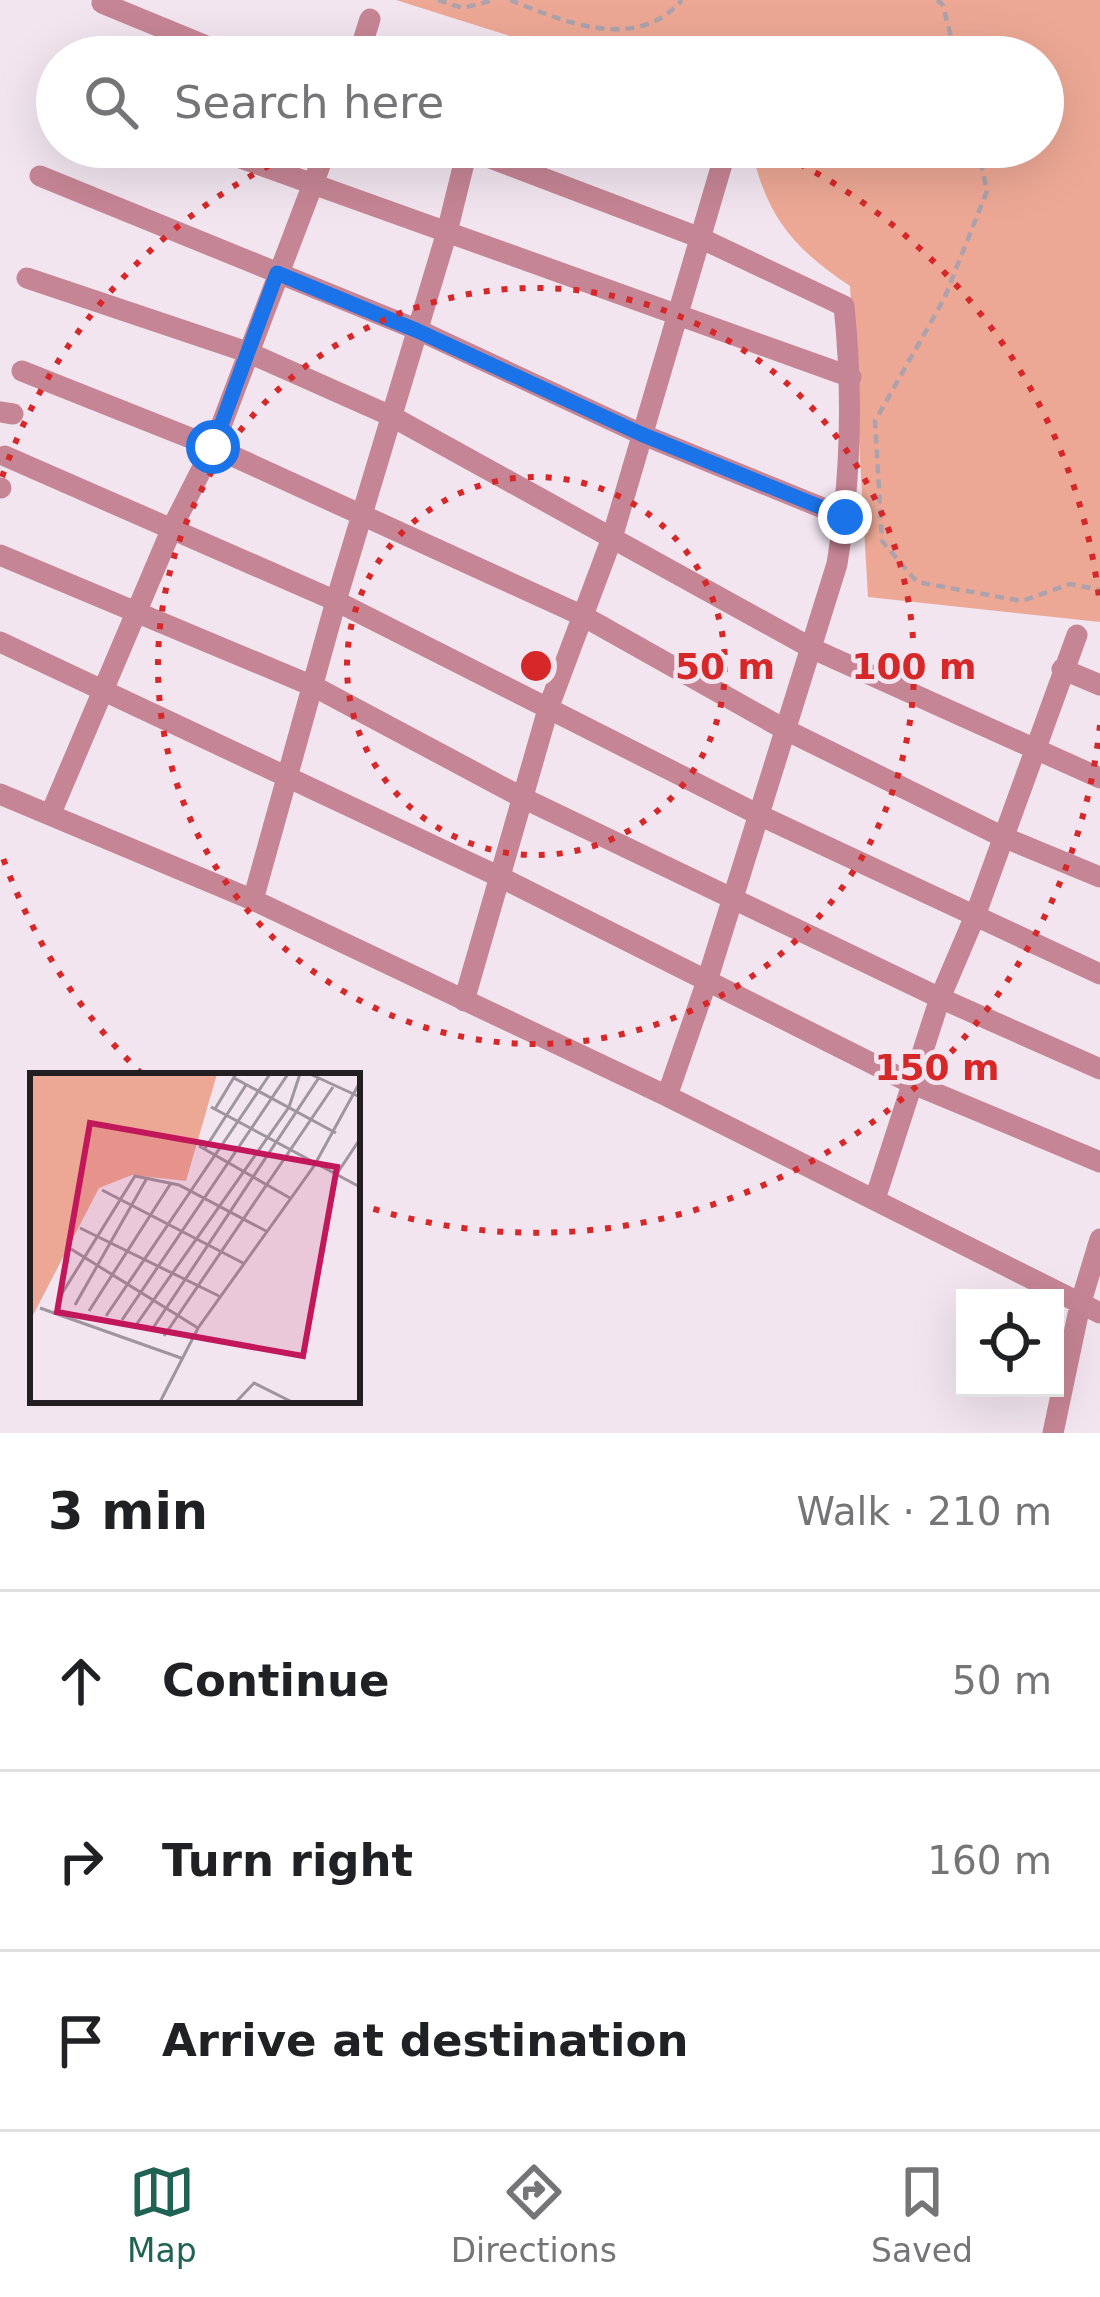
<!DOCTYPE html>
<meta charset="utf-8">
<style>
:root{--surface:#fff;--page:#f2f2f2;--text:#202124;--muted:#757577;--line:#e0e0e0;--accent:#206354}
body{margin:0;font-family:"DejaVu Sans",sans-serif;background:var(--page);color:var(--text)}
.controls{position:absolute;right:36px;bottom:36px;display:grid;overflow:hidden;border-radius:0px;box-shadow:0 12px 48px #0002}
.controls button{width:108px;height:108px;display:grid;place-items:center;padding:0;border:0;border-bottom:3px solid var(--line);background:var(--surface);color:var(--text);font:60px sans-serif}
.stop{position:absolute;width:36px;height:36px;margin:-27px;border:9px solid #1a73e8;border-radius:50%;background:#fff}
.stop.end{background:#1a73e8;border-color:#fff;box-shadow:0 3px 12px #0008}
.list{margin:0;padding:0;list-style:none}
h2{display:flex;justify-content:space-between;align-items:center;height:156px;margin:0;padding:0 48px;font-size:51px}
h2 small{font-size:39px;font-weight:400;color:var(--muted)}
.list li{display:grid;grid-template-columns:78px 1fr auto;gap:36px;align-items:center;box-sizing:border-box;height:180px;padding:0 48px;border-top:3px solid var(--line)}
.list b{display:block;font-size:45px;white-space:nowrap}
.list em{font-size:39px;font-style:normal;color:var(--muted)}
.icon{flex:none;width:66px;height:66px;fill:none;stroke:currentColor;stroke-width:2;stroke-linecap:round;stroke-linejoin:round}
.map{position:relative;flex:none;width:1100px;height:1433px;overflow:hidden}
.search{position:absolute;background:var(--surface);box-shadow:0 12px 48px #0002;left:36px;right:36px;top:36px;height:132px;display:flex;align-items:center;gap:30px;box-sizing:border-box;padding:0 42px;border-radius:66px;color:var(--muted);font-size:45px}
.sheet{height:696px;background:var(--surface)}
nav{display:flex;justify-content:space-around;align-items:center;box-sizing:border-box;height:168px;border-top:3px solid var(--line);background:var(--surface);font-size:33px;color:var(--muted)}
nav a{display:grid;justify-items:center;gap:6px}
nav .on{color:var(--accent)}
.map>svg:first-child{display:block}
.green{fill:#eda895}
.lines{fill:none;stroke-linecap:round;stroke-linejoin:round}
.path{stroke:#ada2ab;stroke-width:4.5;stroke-dasharray:9 6;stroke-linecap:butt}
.street{stroke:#c68594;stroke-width:21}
.route{stroke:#1a73e8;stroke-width:15}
.ring{fill:none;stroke:#d62828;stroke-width:6;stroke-dasharray:6 12}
.inset-road{fill:none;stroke:#9f959e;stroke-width:3}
.view{fill:#c2185b;fill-opacity:0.15;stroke:#c2185b;stroke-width:6}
.inset-edge{fill:none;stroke:#231e22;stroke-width:6}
.centre{fill:#d62828;stroke:#f2e5f0;stroke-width:6}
.ring-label{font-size:36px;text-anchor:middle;font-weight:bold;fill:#d62828;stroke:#f2e5f0;stroke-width:9;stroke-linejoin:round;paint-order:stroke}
</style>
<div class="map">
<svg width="1100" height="1433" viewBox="0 0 1100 1433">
<rect width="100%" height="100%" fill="#f2e5f0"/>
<path class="green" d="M396 0H1100V622L868 597 850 286C793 248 766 216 751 147H1043V57H576Z"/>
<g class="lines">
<path class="path" d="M438 0 463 8 494 0
M510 0C565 22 636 53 682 0
M937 0 943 5 956 57
M977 147 987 191 944 299 875 421 882 541 917 582 1022 601 1070 584 1100 590"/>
<path class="street" d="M102 3 233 57
M358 57 370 19
M493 57 496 47
M56 92H57
M210 147 851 377
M461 147 698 237 844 306C853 392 851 479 837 564L707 981 667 1096
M40 176 418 330 641 434 845 517
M27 278 247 352 391 416 813 649 1100 778
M22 371 213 447 583 616 784 729 1003 837 1100 877
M0 412 13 414
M5 456 336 601 759 815 1100 974
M0 488H1
M0 555 315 687 523 798 940 998 1100 1069
M0 642 500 877 911 1083 1100 1162
M1062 669 1100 685
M0 794 253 900 667 1096 1100 1313
M51 813 172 528 213 447 327 147
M253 900 336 601 447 232 468 147
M464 1001 549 706 612 538 727 147
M875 1199 940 998 975 916 1077 635
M1053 1433 1080 1305 1100 1239"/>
</g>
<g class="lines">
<path class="route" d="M213 447 277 273 418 331 641 434 845 517"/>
</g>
<g class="ring">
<circle cx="536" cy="666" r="189"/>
<circle cx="536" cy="666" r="378"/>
<path d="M1100 725A567 567 0 0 1 361 1205M142 1074A567 567 0 0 1 2 855M2 477A567 567 0 0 1 305 148M767 148A567 567 0 0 1 1100 607"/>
</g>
<g transform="translate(30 1073)">
<rect width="330" height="330" fill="#f2e5f0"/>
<path d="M0 1H187L156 108 102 102 69 115 0 248Z" fill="#eda895"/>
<path class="inset-road" d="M280 1 330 24M204 5 306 60M181 34 330 114M185 36 206 1M169 73 260 125M174 77 216 12M306 102 330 66M72 117 213 190M50 155 189 223M41 176 168 255M31 222 105 103 149 112 236 158M45 232 117 105M10 235 151 285M59 238 141 110M76 243 240 1M92 247 258 1M106 252 259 34 270 1M121 258 288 6M134 263 303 14M130 329 168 255 284 93 330 9M206 329 224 310 262 329"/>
<path class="view" d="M60 50 307 94 273 283 27 239Z"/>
<rect width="330" height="330" class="inset-edge"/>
</g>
<circle cx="536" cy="666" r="18" class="centre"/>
<g class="ring-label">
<text x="725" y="679">50 m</text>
<text x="914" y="679">100 m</text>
<text x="937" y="1080">150 m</text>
</g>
</svg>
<div class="controls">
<button><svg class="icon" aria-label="locate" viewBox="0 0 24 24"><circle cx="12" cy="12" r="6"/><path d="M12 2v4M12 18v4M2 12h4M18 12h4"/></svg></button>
</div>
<div class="stop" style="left:213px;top:447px"></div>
<div class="stop end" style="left:845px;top:517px"></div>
<div class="search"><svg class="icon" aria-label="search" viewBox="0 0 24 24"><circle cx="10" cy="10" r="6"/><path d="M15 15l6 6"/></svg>Search here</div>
</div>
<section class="sheet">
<h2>3 min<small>Walk · 210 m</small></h2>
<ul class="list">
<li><svg class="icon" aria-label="ahead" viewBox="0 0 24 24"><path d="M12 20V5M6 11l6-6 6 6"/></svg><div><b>Continue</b></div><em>50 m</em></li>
<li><svg class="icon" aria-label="right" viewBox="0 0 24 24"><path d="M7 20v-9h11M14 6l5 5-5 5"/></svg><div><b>Turn right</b></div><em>160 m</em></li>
<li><svg class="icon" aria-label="arrive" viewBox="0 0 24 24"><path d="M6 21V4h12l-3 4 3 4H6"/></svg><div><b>Arrive at destination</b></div></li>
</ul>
</section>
<nav>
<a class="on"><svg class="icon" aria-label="map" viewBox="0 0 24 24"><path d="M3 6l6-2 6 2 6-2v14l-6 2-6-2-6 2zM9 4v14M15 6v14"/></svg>Map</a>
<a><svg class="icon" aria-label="directions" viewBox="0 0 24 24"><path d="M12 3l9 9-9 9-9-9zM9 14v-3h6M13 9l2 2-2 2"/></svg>Directions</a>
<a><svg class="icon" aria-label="saved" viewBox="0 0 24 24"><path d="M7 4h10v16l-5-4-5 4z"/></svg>Saved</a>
</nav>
